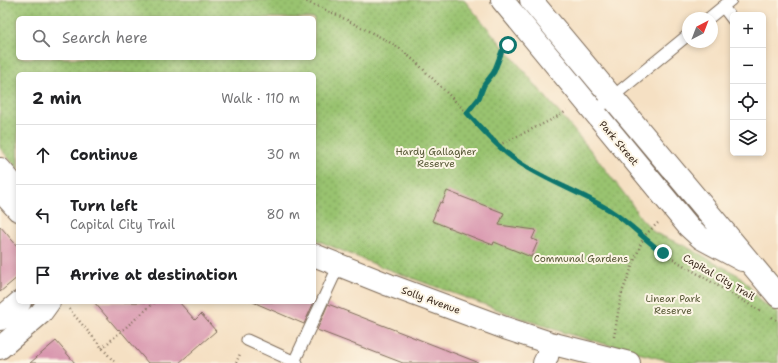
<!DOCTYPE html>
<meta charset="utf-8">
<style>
:root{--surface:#fff;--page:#f6f6f6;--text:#202124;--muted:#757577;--line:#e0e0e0}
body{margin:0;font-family:"Shantell Sans",sans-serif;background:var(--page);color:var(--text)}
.controls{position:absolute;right:12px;top:12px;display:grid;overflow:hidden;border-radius:6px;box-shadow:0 2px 6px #0003}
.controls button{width:36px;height:36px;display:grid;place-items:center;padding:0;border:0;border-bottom:1px solid var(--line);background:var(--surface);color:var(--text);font:20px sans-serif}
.compass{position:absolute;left:682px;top:12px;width:36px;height:36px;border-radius:50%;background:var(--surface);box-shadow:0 2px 6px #0003;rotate:42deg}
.stop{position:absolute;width:12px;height:12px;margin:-9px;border:3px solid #0f766e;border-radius:50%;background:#fff}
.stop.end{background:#0f766e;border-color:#fff;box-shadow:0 1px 4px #0008}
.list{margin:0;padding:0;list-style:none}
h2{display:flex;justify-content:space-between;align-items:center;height:52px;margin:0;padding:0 16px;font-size:17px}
h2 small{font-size:13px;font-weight:400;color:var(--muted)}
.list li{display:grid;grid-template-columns:26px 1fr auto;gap:12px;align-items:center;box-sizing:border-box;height:60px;padding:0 16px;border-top:1px solid var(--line)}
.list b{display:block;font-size:15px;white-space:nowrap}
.list p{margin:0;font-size:13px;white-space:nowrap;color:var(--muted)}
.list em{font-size:13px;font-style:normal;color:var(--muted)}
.icon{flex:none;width:22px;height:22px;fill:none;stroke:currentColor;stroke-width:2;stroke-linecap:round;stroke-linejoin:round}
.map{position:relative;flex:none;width:778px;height:363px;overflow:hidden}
.search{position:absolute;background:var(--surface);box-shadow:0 2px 6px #0003;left:16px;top:16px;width:300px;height:44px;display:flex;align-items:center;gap:10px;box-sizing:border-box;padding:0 14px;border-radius:6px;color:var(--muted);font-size:15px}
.panel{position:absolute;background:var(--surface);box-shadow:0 2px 6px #0003;left:16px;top:72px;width:300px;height:232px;border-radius:6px}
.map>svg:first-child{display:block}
.park{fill:url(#park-dots);stroke:#6a7646;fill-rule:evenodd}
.building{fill:#d997af}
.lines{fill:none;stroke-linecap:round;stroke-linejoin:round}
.service-casing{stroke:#7c6a58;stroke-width:13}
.minor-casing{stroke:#7c6a58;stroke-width:24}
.path{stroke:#7c6a58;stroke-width:2.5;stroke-dasharray:1 3;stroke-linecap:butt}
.service{stroke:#fff;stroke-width:11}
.minor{stroke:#fff;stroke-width:22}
.route{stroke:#0f766e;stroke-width:5}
.labels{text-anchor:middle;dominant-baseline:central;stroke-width:4;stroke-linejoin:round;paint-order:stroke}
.street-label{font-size:10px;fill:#3b2a1e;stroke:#fcf5e5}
.park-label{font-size:10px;fill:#575836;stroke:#fcf5e5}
</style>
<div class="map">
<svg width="778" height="363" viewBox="0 0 778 363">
<defs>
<pattern id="park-dots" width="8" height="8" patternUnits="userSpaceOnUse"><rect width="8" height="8" fill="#99c36f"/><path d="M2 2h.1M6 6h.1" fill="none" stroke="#7e9f5b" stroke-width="1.8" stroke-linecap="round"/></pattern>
</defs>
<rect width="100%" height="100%" fill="#fcf5e5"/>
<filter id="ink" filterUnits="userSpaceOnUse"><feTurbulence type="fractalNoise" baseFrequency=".025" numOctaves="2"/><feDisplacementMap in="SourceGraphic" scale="8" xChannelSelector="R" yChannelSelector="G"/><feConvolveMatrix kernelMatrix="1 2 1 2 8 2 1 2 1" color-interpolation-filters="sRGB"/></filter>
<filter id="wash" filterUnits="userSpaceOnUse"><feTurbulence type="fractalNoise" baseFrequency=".012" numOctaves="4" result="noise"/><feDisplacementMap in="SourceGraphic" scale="16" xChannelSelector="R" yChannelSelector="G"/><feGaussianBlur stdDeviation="0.9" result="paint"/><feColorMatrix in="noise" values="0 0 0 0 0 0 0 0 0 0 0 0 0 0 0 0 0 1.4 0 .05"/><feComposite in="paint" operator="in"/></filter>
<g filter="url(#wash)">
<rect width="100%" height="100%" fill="#f5e0c3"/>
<path class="park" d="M0 0H464L587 146 629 200 640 217 655 233 685 246 738 275 746 282 761 302 778 312V363H677L638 353 565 333 524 319 379 266 314 239V74H18V169L0 148ZM18 18H314V58H18Z"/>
<g id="blocks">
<path class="building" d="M447 191 504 213 499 225 536 230 532 239 538 241 531 257 494 242 493 245 432 221 440 202 442 203Z
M0 226 18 247V277L0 292Z
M94 302H179L195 320 201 314 216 331 179 363H148L119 329 118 330Z
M253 302H314L304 324Z
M328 304 477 362V363H403L317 330Z
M56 341 75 363H30Z"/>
</g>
</g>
<g filter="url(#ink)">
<use href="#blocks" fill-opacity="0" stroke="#7c6a58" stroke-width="1"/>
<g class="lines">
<defs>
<path id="service" d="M723 7 733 20
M709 18 731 0
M594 112 688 35
M247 340 297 363
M294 362 339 265"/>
<path id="minor" d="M502 0 689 227 701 238 742 260
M531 0 778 296
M0 169 18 190
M0 190 18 210
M314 255 389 285 505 328 550 343 629 363
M0 319 20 302
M0 348 41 313 49 302
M544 363 547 357 550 343"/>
</defs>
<use href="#service" class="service-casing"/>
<use href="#minor" class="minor-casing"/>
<path class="path" d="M303 0 335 14 386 40 400 49 416 62 483 129 518 162 535 172 583 195 612 212 641 234 663 253 762 312
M467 113 479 98 484 85 494 72 503 51 508 45
M499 145 549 121 567 111
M69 309 115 363
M772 317 778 321
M614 337 621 295 644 236 659 222
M102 348 155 302
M236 363 240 354"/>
<use href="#service" class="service"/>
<use href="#minor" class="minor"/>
</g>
</g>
<g class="lines" filter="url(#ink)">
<path class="route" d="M508 45 502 51 494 72 484 85 479 98 467 113C483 130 500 150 520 163 549 182 582 193 611 211 630 223 645 240 663 253"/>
</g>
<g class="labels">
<g class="street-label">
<text transform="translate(619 143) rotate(50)">Park Street</text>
<text transform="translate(719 277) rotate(30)">Capital City Trail</text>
<text transform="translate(431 300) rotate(20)">Solly Avenue</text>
</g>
<g class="park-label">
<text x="436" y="151">Hardy Gallagher<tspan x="436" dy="12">Reserve</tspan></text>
<text x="581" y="258">Communal Gardens</text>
<text x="673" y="298">Linear Park<tspan x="673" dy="12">Reserve</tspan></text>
</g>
</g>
</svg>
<div class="controls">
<button>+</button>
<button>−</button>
<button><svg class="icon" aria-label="locate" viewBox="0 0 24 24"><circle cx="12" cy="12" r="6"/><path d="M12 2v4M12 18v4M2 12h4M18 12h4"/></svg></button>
<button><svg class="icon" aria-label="layers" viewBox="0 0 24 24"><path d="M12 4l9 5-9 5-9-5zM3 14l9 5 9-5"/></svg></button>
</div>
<svg class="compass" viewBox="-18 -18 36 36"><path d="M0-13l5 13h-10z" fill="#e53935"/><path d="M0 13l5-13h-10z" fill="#757577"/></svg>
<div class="stop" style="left:508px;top:45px"></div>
<div class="stop end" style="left:663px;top:253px"></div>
<div class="search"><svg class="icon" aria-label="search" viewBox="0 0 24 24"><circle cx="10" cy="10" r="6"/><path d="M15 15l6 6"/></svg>Search here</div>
<section class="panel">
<h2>2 min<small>Walk · 110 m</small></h2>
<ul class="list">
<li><svg class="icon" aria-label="ahead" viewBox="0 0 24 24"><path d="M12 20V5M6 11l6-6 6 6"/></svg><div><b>Continue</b></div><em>30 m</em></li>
<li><svg class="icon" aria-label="left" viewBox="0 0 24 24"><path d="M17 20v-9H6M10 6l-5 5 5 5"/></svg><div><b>Turn left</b><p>Capital City Trail</p></div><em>80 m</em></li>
<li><svg class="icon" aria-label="arrive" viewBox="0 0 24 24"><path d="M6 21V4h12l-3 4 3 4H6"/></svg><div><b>Arrive at destination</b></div></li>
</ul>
</section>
</div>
